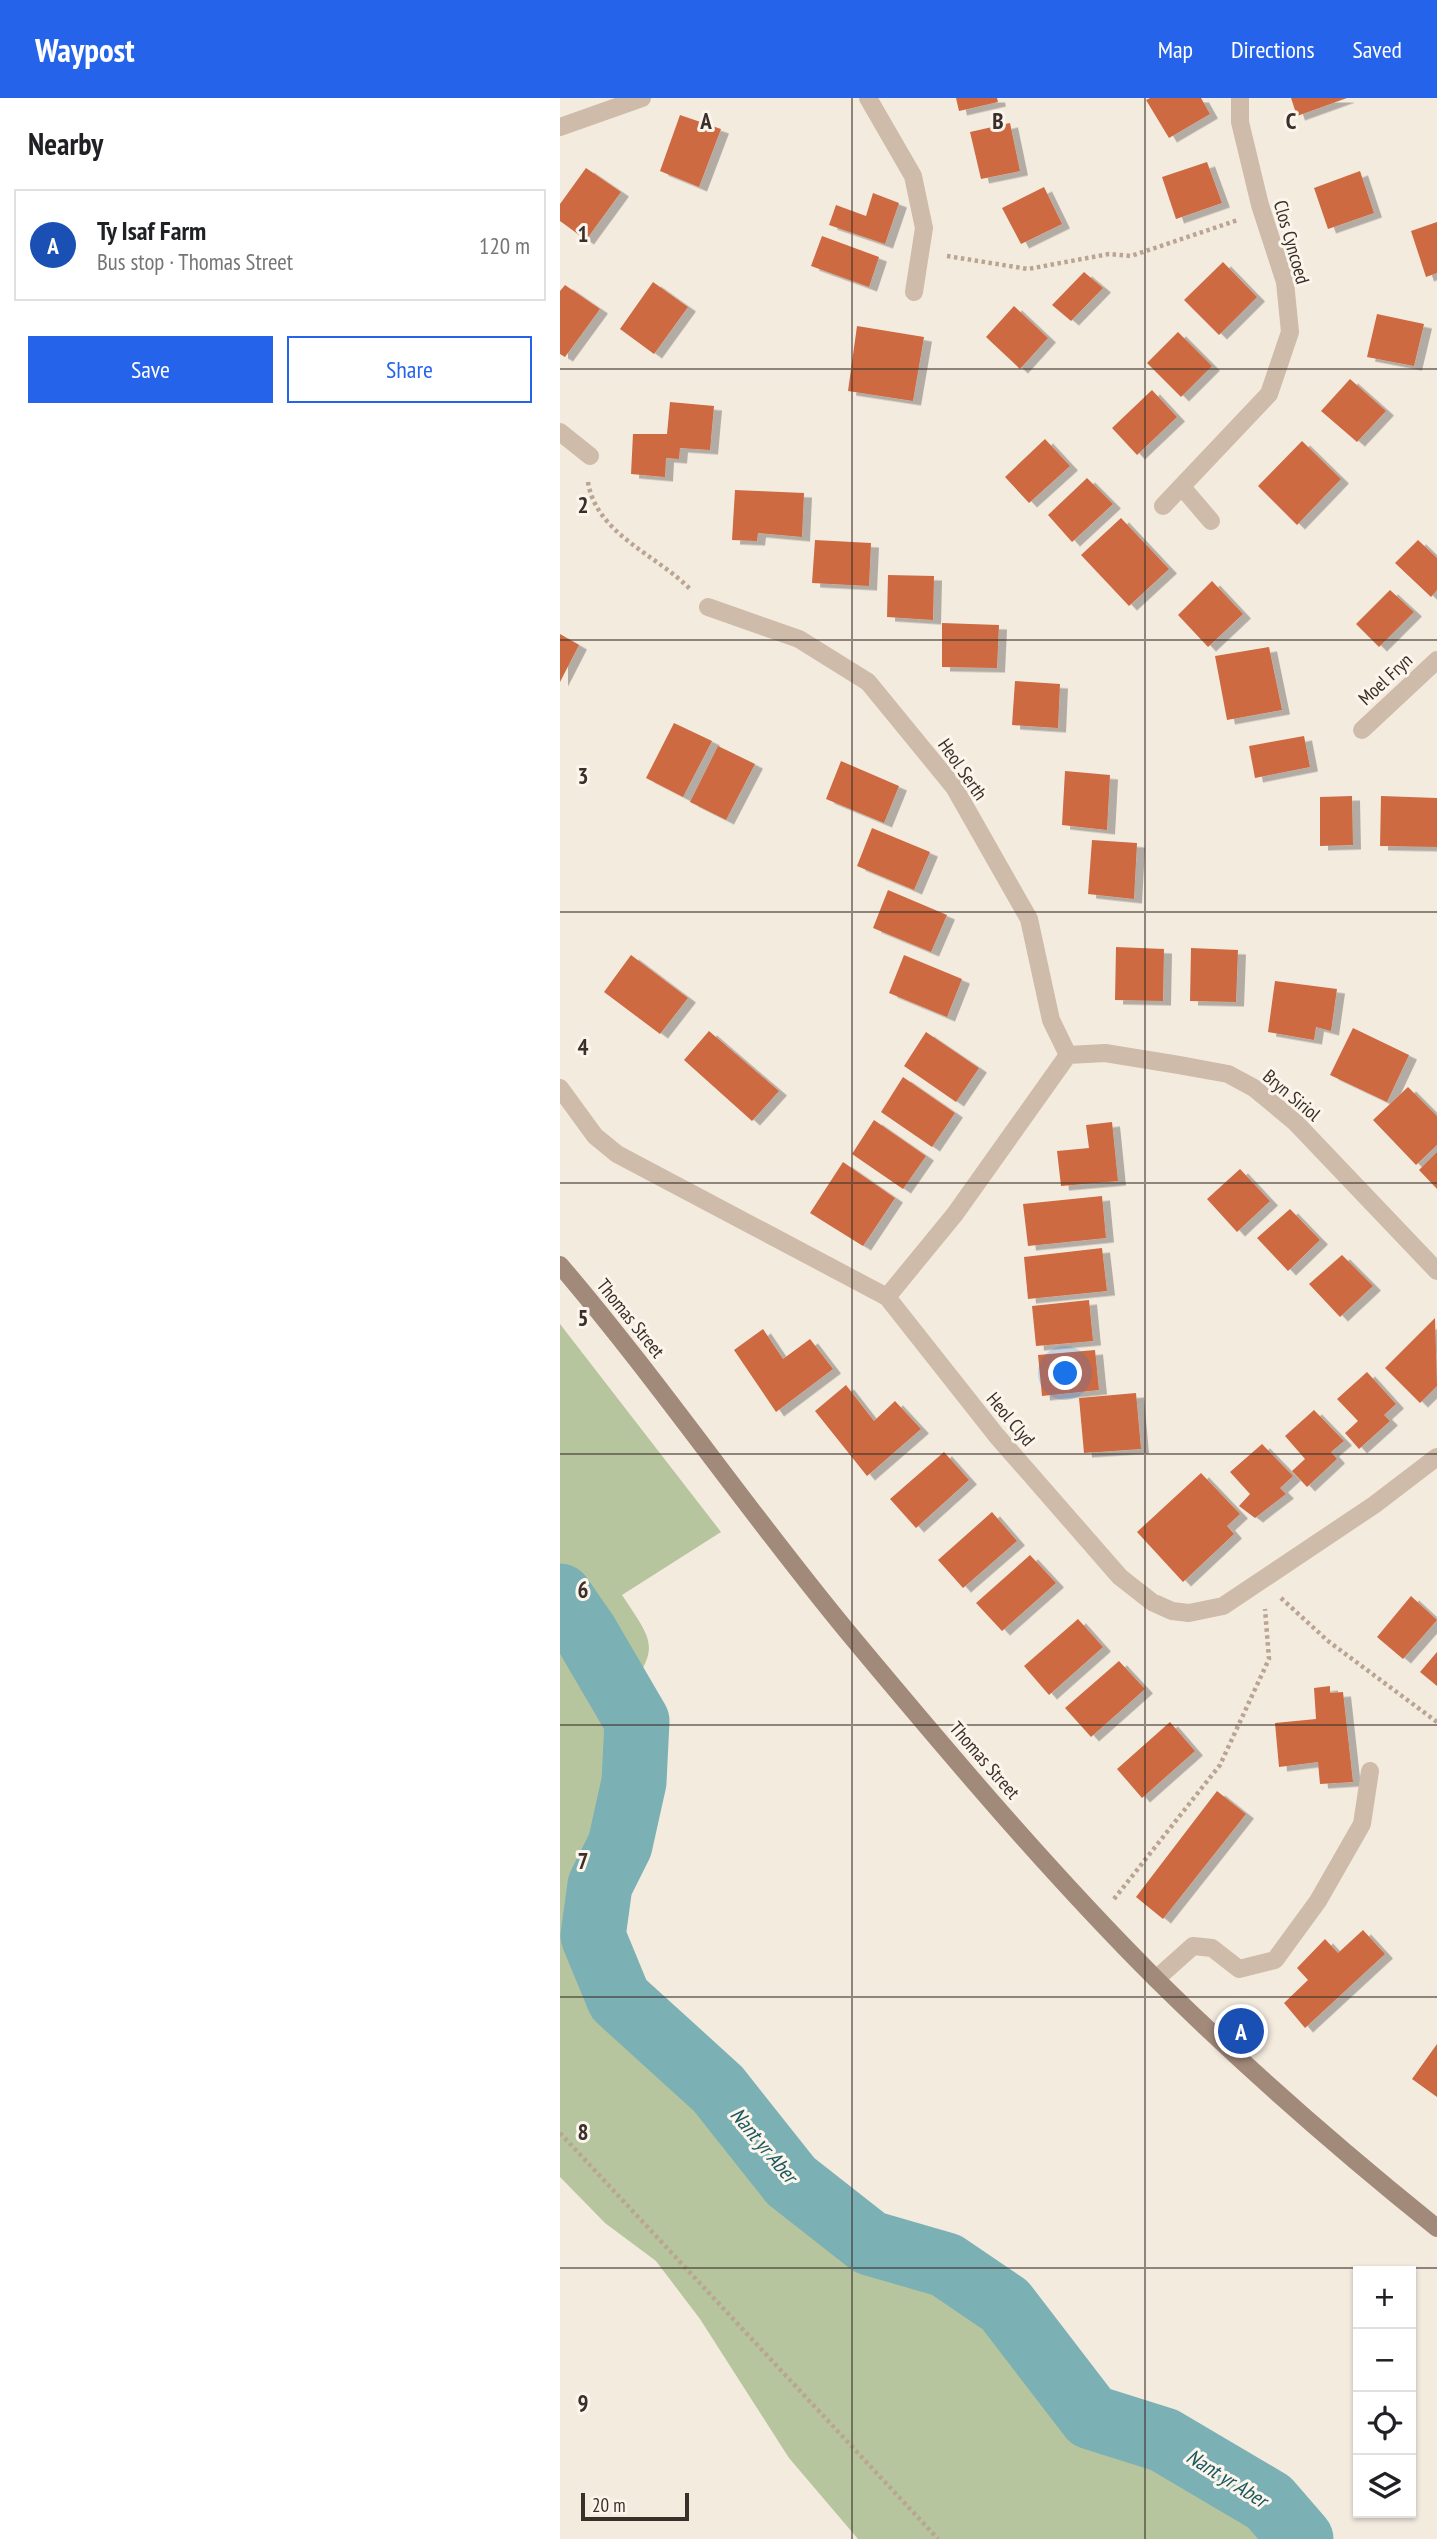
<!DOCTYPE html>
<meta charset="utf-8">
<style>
:root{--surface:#fff;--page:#f6f6f6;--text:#202124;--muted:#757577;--line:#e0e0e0;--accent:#2563eb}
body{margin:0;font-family:"PT Sans Narrow",sans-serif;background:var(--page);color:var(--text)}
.controls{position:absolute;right:21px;bottom:21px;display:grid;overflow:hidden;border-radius:0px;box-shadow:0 2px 5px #0004}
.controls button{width:63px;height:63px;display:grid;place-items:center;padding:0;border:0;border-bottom:2px solid var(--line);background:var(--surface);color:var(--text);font:35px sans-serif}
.scale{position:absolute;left:21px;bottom:18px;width:108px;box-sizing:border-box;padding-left:7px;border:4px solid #3b2f29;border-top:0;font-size:19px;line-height:24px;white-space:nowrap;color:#3b2f29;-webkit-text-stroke:5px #fbf5ec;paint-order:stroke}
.you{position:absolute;left:506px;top:1276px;width:24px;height:24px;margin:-18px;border:5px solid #fff;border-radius:50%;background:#1a73e8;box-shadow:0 0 0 10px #1a73e833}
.badge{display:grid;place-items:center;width:46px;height:46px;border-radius:50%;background:var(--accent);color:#fff;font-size:23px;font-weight:700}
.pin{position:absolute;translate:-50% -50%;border:4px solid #fff;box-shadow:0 2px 7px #0006}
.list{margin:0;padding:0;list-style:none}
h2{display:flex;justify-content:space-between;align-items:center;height:91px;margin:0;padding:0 28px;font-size:30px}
h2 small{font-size:23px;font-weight:400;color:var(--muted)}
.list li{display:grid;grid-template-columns:46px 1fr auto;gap:21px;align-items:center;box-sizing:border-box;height:112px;margin:0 14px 14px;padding:0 14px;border:2px solid var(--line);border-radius:0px}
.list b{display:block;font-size:26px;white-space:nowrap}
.list p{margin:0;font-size:23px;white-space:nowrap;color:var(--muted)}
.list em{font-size:23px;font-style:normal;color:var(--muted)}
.actions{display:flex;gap:14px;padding:21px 28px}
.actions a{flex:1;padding:16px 0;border:2px solid var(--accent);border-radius:0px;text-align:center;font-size:24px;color:var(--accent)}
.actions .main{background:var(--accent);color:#fff}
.icon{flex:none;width:38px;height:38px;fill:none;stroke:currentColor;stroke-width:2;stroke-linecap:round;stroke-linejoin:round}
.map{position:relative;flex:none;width:877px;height:2441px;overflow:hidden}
header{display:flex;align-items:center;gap:42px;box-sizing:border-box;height:98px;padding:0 35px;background:var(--accent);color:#fff}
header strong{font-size:33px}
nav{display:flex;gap:38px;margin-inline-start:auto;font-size:24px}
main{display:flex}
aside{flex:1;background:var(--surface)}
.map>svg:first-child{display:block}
.green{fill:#b6c59d}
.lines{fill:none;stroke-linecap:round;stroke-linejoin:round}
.river{stroke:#7bb0b4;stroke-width:65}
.building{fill:#ce6a43;filter:url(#shadow)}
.path{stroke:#baa593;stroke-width:4.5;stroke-dasharray:3.5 3.5;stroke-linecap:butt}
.service{stroke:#cebba9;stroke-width:18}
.minor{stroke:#cebba9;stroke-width:18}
.secondary{stroke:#a28a7a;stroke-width:18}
.grid{fill:none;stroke:#3b2f29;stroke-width:2;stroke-opacity:0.55}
.labels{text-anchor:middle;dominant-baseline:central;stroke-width:6;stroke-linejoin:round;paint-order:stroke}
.street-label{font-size:19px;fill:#3b2f29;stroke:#fbf5ec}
.water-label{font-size:21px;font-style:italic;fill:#1b5960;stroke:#fbf5ec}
.grid-label{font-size:23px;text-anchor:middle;font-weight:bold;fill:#3b2f29;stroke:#fbf5ec;stroke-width:6;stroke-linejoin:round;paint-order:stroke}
</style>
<header>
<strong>Waypost</strong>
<nav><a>Map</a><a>Directions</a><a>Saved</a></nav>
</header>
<main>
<aside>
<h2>Nearby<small></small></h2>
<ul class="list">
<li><span class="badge" style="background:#1a4fb4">A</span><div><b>Ty Isaf Farm</b><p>Bus stop · Thomas Street</p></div><em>120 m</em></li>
</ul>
<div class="actions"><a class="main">Save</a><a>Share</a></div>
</aside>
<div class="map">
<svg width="877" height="2441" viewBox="0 0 877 2441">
<defs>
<filter id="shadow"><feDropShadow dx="8" dy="4.5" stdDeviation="0" flood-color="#0004"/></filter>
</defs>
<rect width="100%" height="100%" fill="#f4ebdf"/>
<path class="green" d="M0 1226 161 1434 62 1497C96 1548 99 1548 64 1601L77 1623 74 1684 60 1747 40 1787 33 1838 59 1901 158 1991 231 2083 310 2145 386 2167 445 2207 531 2319 604 2342 709 2404 741 2441H298L229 2360 140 2221 96 2163 45 2125 0 2079Z"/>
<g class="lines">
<path class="river" d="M0 1498 25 1534 77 1623 74 1684 60 1747 40 1787 33 1838 59 1901 158 1991 231 2083 310 2145 386 2167 445 2207 531 2319 604 2342 709 2404 741 2441"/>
</g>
<path class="building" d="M396 0H437L438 4 399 13Z
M590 0H641L650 16 609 40 586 2Z
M731 0H787L737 18Z
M120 17 161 31 139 89 100 73Z
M450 25 460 73 421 81 410 34Z
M647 64 662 105 616 121 602 79Z
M26 70 61 94 26 142 0 123V106Z
M800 73 814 115 768 131 754 90Z
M484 89 502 126 461 146 442 110Z
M313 95 339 105 325 146 269 127 276 107 306 118Z
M877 124V175L866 179 851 133Z
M262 138 319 159 309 189 251 168Z
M663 164 697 199 659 237 624 202Z
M524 174 543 190 511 223 492 207Z
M93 184 128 209 94 256 60 231Z
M5 187 40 211 5 259 0 256V193Z
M454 208 488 240 460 271 426 239Z
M817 216 864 226 854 268 807 259Z
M297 228 364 239 353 303 288 293Z
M618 234 652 268 621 299 587 265Z
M790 281 826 313 797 344 761 313Z
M592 292 617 319 577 357 552 330Z
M110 304 154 308 150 352 120 350 119 361 106 360 105 379 71 376 73 336H107Z
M485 341 510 368 469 405 445 379Z
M742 343 781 381 737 427 698 388Z
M527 380 553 406 512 444 488 417Z
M175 392 244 395 242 439 198 435 197 443 172 442Z
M561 420 609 471 569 508 521 457Z
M255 442 311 445 309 488 252 485Z
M858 442 877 460V492L871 499 835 465Z
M328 477 374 478 373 522 327 519Z
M652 483 683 516 648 549 618 517Z
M830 492 854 514 819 549 796 526Z
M382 525 439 527 437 570 382 569Z
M0 536 19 547 0 584Z
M709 549 722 612 667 622 655 558Z
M455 583 500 586 498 630 452 627Z
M114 625 152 643 123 699 86 680Z
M744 638 750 669 695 680 689 648Z
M158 648 195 666 166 722 130 704Z
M281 663 339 688 324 725 266 701Z
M505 673 550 677 547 732 502 727Z
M792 698 793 747 760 748V699Z
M821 698 877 700V749L820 748Z
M312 730 370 754 354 792 297 768Z
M532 742 577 745 574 801 528 796Z
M328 792 387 817 371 854 313 830Z
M556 849 604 851 603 903 555 902Z
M631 850 678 852 676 904 630 903Z
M71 857 128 900 100 936 44 894Z
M344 857 402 881 387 919 329 895Z
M715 883 777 891 771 933 756 929 754 942 708 934Z
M793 930 849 957 827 1004 770 977Z
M149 933 219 993 192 1023 124 962Z
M366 934 419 970 396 1004 344 968Z
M343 979 395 1015 372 1049 321 1014Z
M848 989 877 1018V1047L856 1067 813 1022Z
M314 1022 366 1058 343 1091 292 1056Z
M552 1024 558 1083 501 1088 497 1053 529 1050 526 1027Z
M877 1054V1091L859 1072Z
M283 1064 335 1100 303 1148 250 1115Z
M680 1071 710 1103 677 1134 647 1101Z
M542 1098 546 1140 468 1148 463 1106Z
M730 1111 760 1142 728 1173 697 1140Z
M542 1150 547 1193 468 1201 464 1159Z
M782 1157 813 1188 780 1219 749 1186Z
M529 1202 533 1243 476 1248 472 1208Z
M875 1220 877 1288 860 1305 825 1270Z
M203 1231 223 1261 250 1241 273 1271 216 1314 174 1252Z
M535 1252 539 1292 482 1298 478 1257Z
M807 1274 836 1306 824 1317 830 1323 799 1351 785 1335 798 1323 777 1301Z
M286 1287 314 1323 335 1303 361 1331 307 1378 255 1313Z
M576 1295 581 1351 524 1355 519 1300Z
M754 1312 784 1343 771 1354 777 1361 747 1389 732 1373 745 1361 725 1338Z
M702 1346 733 1378 720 1390 726 1396 695 1420 679 1408 690 1396 670 1374Z
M384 1354 409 1382 356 1430 330 1401Z
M641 1375 680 1416 667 1428 674 1436 623 1484 577 1434Z
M432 1414 457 1443 403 1490 378 1462Z
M470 1457 496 1485 442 1533 416 1505Z
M851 1498 877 1522 843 1561 817 1539Z
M518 1521 543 1549 489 1597 464 1568Z
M877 1554V1588L860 1574Z
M559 1563 585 1591 531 1639 505 1610Z
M770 1588V1595L783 1594 793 1684 760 1686 758 1664 719 1669 715 1625 756 1621 754 1590Z
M610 1624 635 1653 582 1700 557 1671Z
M657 1693 686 1716 603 1821 576 1799Z
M803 1832 825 1856 745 1930 724 1905 748 1882 737 1870 765 1841 778 1855Z
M877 1946V1999L852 1981Z"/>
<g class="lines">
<path class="path" d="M387 158 468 171 549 156 571 158 678 122
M28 384C36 436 97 457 130 491
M721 1500 768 1543 877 1624
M554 1801 660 1667 709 1561 705 1511
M0 2035 378 2441"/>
<path class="service" d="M596 1881 633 1848 652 1850 679 1871 715 1862 758 1803 802 1726 810 1673"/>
<path class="minor" d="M308 0 353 78 364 130 354 194
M0 29 82 0
M0 334 30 358
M622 389 651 423
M603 408 709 296 730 234 725 184 700 107 680 24V0
M148 509 239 541 308 584 394 689 469 821 491 922 508 957
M802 632 877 562
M508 957 545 955 619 967 668 976 694 990 735 1024 877 1173
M0 990 35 1038 57 1056 327 1199 436 1337 560 1479 592 1504 612 1513 629 1515 663 1508 814 1407 877 1359
M327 1199 395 1116 508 957"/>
<path class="secondary" d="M0 1167C104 1289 193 1421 296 1544 392 1659 490 1775 597 1882 686 1970 780 2052 877 2130"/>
</g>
<path class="grid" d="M292 0V2441M585 0V2441M0 271H877M0 542H877M0 814H877M0 1085H877M0 1356H877M0 1627H877M0 1899H877M0 2170H877"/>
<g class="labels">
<g class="street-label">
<text transform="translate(732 144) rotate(74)">Clos Cyncoed</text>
<text transform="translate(825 581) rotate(-43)">Moel Fryn</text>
<text transform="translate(403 671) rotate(55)">Heol Serth</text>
<text transform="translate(732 997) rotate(40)">Bryn Siriol</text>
<text transform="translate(71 1220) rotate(51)">Thomas Street</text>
<text transform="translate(451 1321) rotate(50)">Heol Clyd</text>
<text transform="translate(425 1662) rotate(49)">Thomas Street</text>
</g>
<g class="water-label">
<text transform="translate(204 2047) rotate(50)">Nant yr Aber</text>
<text transform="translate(667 2380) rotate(32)">Nant yr Aber</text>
</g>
</g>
<g class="grid-label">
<text x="146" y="31">A</text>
<text x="438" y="31">B</text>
<text x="731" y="31">C</text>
<text x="23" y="144">1</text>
<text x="23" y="415">2</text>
<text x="23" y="686">3</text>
<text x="23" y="957">4</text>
<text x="23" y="1228">5</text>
<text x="23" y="1500">6</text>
<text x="23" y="1771">7</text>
<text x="23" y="2042">8</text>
<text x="23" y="2313">9</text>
</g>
</svg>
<div class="controls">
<button>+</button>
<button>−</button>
<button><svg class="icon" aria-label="locate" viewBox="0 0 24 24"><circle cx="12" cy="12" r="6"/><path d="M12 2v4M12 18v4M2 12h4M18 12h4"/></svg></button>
<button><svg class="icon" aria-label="layers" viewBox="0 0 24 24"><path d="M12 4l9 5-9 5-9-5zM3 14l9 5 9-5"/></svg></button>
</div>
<div class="scale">20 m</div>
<div class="you"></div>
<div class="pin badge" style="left:681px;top:1933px;background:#1a4fb4">A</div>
</div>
</main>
